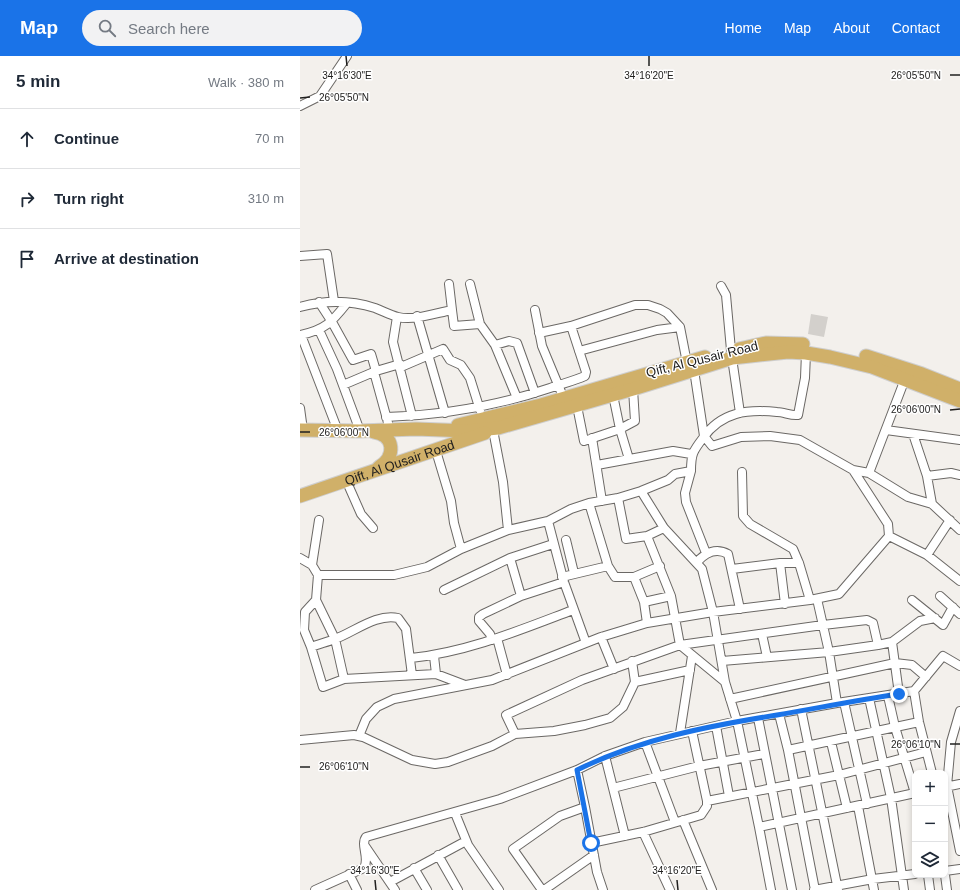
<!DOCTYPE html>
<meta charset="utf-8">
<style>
:root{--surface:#fff;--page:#f2f2f3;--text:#1f2937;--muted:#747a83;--line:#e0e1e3;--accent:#1a73e8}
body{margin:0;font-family:Arial,sans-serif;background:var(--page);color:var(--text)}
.controls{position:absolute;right:12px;bottom:12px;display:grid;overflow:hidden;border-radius:8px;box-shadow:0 2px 6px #0003}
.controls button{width:36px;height:36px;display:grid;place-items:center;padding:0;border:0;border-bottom:1px solid var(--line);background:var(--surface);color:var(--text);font:20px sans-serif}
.stop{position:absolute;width:12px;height:12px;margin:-9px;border:3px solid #1a73e8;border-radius:50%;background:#fff}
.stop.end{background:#1a73e8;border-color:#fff;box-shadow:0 1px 4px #0008}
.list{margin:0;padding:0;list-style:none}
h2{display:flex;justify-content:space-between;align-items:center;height:52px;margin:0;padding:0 16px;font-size:17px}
h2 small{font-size:13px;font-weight:400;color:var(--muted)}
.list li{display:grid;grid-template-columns:26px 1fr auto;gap:12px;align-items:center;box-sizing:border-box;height:60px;padding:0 16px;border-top:1px solid var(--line)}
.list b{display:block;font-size:15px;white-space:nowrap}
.list em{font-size:13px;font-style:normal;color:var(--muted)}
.icon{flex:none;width:22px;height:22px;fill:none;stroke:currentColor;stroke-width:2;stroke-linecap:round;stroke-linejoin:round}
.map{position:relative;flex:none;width:660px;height:834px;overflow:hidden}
header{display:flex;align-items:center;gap:24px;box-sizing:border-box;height:56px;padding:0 20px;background:var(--accent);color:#fff}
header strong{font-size:19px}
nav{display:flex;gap:22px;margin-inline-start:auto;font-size:14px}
.search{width:280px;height:36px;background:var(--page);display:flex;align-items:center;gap:10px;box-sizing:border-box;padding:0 14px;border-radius:22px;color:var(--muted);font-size:15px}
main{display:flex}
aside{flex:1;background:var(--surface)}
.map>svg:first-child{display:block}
.building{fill:#d3d0cc}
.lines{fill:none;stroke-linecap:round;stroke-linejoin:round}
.minor-casing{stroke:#6b6865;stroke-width:10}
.primary-casing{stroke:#cecece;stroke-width:15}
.minor{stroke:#fff;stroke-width:8}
.primary{stroke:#d0b069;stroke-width:13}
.route{stroke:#1a73e8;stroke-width:5}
.ticks{fill:none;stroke:#21201f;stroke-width:1.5}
.labels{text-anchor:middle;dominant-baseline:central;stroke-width:3;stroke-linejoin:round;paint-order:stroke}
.street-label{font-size:13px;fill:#21201f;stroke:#fff}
.ticks-label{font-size:10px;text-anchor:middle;fill:#21201f;stroke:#fff;stroke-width:3;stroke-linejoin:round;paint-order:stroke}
</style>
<header>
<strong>Map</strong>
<div class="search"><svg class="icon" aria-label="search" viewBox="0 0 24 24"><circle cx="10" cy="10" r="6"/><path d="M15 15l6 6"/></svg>Search here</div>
<nav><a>Home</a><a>Map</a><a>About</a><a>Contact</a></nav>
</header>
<main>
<aside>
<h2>5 min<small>Walk · 380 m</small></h2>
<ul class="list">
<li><svg class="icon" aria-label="ahead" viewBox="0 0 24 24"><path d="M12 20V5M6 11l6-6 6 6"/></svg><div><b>Continue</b></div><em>70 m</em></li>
<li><svg class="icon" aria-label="right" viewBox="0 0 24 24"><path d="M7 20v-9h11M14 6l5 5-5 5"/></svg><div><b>Turn right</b></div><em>310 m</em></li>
<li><svg class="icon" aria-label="arrive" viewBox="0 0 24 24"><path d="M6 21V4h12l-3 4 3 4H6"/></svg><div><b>Arrive at destination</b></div></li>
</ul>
</aside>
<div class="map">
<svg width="660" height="834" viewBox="0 0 660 834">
<rect width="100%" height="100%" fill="#f3f0ec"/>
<path class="building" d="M511 258 528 261 524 281 508 278Z"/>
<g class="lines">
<defs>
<path id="minor" d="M0 50 20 40 47 0
M0 200 27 198 34 245
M149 228 152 254
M170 228 180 268 195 289 217 342
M421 230 426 239 431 294
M19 246 32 266 53 304 71 298 76 315
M0 251C25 244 50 244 75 252 83 255 90 259 98 261 114 265 136 257 152 254L154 270 180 268
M235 254 242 290 264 343
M117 260 145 357
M97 261 93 286 112 360
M19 274 37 313 60 375
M239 277 271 270 335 249H348L360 253 367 257 380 271 387 307
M0 279C25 274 32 266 47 247
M1 279 38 375
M195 289 209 285 217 287 235 337
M279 295 357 274 380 271
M432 302 440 357
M101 311 143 293 150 304 161 309 170 322 180 354
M394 314 404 380 412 390 441 381 470 380 500 384 553 414 569 417 608 441 632 448 660 474
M74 316 90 374
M43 329 76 315 100 308
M313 339 320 373 329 403
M277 350 284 385 320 373 335 365 333 333
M0 352 3 374
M86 361C142 359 197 350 250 332 261 328 274 325 285 320L286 316 271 270
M193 374 203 426 208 474
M586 374 660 384
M613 378 627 420 632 448
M292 382 302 445
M136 395 151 445 154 467 161 493
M297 409 373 395 391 398
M391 415 385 437 386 446 406 497
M442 416 443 460 450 468 493 493 499 507 510 544
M569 417 605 323
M627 420 651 417 660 419
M46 424 61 458 73 472
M318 442 326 483 347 480 364 472
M289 447 308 510 315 521H334L360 510
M248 465 264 526 286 587
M347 480 371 540 380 589 425 626
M589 480 627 499 660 525
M266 484 274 517
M627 499 650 464
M0 502 12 509 18 519 16 544 35 583 44 623
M210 502 221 540
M397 506C405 497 416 491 428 498L440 553
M480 507 485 548
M12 509 19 464
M432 513 480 507H499
M18 519H94L127 511 161 493 208 474 248 465 271 453 289 447 318 442 341 435 368 424 375 418 391 415C391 398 393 395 403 382 421 356 447 353 477 356 484 356 491 360 498 359L505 322 506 297
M262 521 308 510
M334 521 344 546 347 567
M144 534 210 502 253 488
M640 540 660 558
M517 543 529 596 537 647
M16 544 5 556 4 574 11 591 23 631 44 623 136 618 165 629
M612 544 643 569 653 551
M344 546 371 540
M462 578 467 601
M301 581 314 613
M197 582 207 619
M192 584 190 578 179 565V561L183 558 221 540 264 526
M592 586 599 638
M11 591C19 588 27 586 35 583 54 576 77 557 98 562L106 573 112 619
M134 600 136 618
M111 602C168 596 220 574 273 554
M422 605 529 596 578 589 592 586 620 565 635 562
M335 626 390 614
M614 635 643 600 660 610
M569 642 591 742 604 834
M430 643 595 607 612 609 626 621
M544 646 567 748
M501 653 538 834
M660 655 651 686 647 730 660 795
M479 658 488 694 515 834
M458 662 492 834
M416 670 429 740
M392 675 407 745 539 719 626 696
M380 677 392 600
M215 678 206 659 282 624 380 589 523 569 567 564 573 567 578 589
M59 680 66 663 77 651 94 643 192 624 301 581 347 567 413 556 510 544 539 538 589 480 588 468 553 414
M0 684 54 679 63 681 112 704 135 708 148 706 192 690 215 678 254 675 285 669 310 662 323 651 335 626 332 605
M345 686 375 766
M531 686 547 752
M488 694 619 666
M305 700 313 732 399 710 464 698
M645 731 660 728
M313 732 325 780
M558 750 574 834
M285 751 297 816 303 834
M155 757 168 789 199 834
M383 764 412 834
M459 771 437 665 537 647 614 635 619 666 632 717
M343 776 370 834
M291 787 343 776 401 759 407 750V745
M65 790 95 834
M138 799 158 834
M114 812 127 834
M645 815 660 813
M49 818 57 834
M628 819 630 834
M645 819 647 834
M90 826 166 785
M15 834 64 812C70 802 60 789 66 781L200 743 277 714 305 700 345 686 437 665 425 626 413 556 402 513 364 472 341 435
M242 834 213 793 260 760 285 751 277 714
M244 834 294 799
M471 834 459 771 615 737 595 671 588 640
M514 834 573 823 615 818"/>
<g id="primary">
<path d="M439 293 466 287 503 288"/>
<path d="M566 300 622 318 660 333"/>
<path d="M158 369 241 349 405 301"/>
<path d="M0 374 60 375 116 373 168 375 198 372 333 333 432 302 488 296 506 297 530 301 572 311 660 345"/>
<path d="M74 376C95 379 96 401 79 411"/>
<path id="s1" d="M0 440 185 377"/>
</g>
</defs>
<use href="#minor" class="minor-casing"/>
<use href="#primary" class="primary-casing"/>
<use href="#minor" class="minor"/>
<use href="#primary" class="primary"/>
</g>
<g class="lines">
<path class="route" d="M291 787 277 714C340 683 408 670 477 659 518 652 558 644 599 638"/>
</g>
<path class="ticks" d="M46 0 47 10M349 0V10M650 19H660M0 42 10 41M650 354 660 353M0 376H10M650 688H660M0 711H10M75 824 76 834M377 824 378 834"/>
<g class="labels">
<g class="street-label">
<text transform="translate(402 303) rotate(-14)">Qift, Al Qusair Road</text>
<text stroke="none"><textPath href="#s1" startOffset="105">Qift, Al Qusair Road</textPath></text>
</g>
</g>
<g class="ticks-label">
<text x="616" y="23">26°05'50"N</text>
<text x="47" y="23">34°16'30"E</text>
<text x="349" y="23">34°16'20"E</text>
<text x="44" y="45">26°05'50"N</text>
<text x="616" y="357">26°06'00"N</text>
<text x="44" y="380">26°06'00"N</text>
<text x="616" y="692">26°06'10"N</text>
<text x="44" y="714">26°06'10"N</text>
<text x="75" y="818">34°16'30"E</text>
<text x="377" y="818">34°16'20"E</text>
</g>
</svg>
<div class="controls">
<button>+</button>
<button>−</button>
<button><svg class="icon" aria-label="layers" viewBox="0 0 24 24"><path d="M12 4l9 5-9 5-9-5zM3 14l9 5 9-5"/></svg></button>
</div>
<div class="stop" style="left:291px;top:787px"></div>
<div class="stop end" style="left:599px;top:638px"></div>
</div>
</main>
